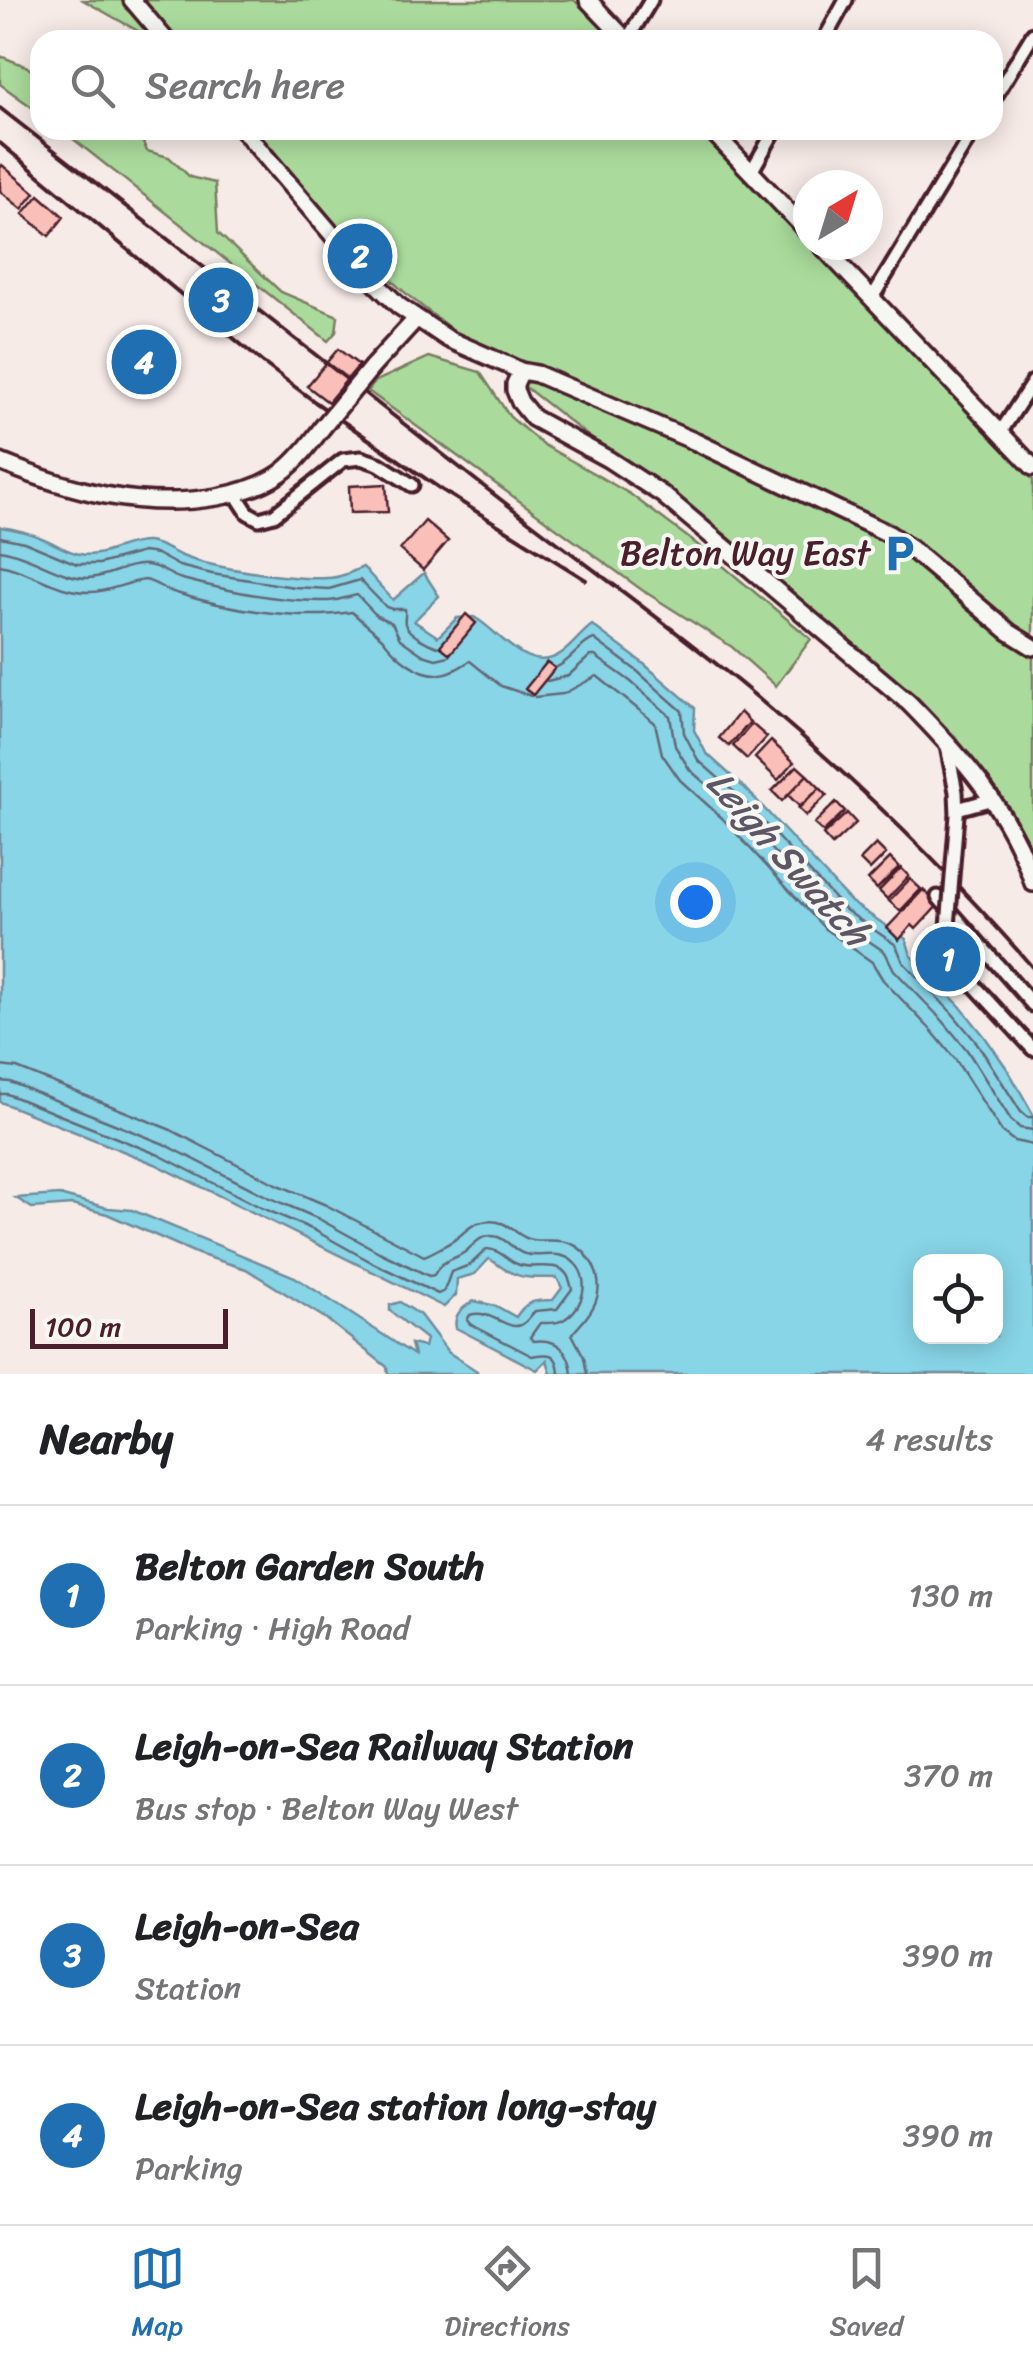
<!DOCTYPE html>
<meta charset="utf-8">
<style>
:root{--surface:#fff;--page:#f2f2f2;--text:#202124;--muted:#757577;--line:#e0e0e0;--accent:#1f6fb2}
body{margin:0;font-family:Sriracha,sans-serif;background:var(--page);color:var(--text)}
.controls{position:absolute;right:30px;bottom:30px;display:grid;overflow:hidden;border-radius:20px;box-shadow:0 5px 25px #0003}
.controls button{width:90px;height:90px;display:grid;place-items:center;padding:0;border:0;border-bottom:2px solid var(--line);background:var(--surface);color:var(--text);font:50px sans-serif}
.compass{position:absolute;left:793px;top:170px;width:90px;height:90px;border-radius:50%;background:var(--surface);box-shadow:0 5px 25px #0003;rotate:38deg}
.scale{position:absolute;left:30px;bottom:25px;width:198px;box-sizing:border-box;padding-left:10px;border:5px solid #4a1f2b;border-top:0;font-size:28px;line-height:35px;white-space:nowrap;color:#4a1f2b;-webkit-text-stroke:8px #f6f6f2;paint-order:stroke}
.you{position:absolute;left:695px;top:902px;width:35px;height:35px;margin:-25px;border:8px solid #fff;border-radius:50%;background:#1a73e8;box-shadow:0 0 0 15px #1a73e833}
.badge{display:grid;place-items:center;width:65px;height:65px;border-radius:50%;background:var(--accent);color:#fff;font-size:32px;font-weight:700}
.pin{position:absolute;translate:-50% -50%;border:5px solid #fff;box-shadow:0 2px 10px #0006}
.list{margin:0;padding:0;list-style:none}
h2{display:flex;justify-content:space-between;align-items:center;height:130px;margin:0;padding:0 40px;font-size:42px}
h2 small{font-size:32px;font-weight:400;color:var(--muted)}
.list li{display:grid;grid-template-columns:65px 1fr auto;gap:30px;align-items:center;box-sizing:border-box;height:180px;padding:0 40px;border-top:2px solid var(--line)}
.list b{display:block;font-size:38px;white-space:nowrap}
.list p{margin:0;font-size:32px;white-space:nowrap;color:var(--muted)}
.list em{font-size:32px;font-style:normal;color:var(--muted)}
.icon{flex:none;width:55px;height:55px;fill:none;stroke:currentColor;stroke-width:2;stroke-linecap:round;stroke-linejoin:round}
.map{position:relative;flex:none;width:1033px;height:1374px;overflow:hidden}
.search{position:absolute;background:var(--surface);box-shadow:0 5px 25px #0003;left:30px;right:30px;top:30px;height:110px;display:flex;align-items:center;gap:25px;box-sizing:border-box;padding:0 35px;border-radius:30px;color:var(--muted);font-size:38px}
.sheet{height:850px;background:var(--surface)}
nav{display:flex;justify-content:space-around;align-items:center;box-sizing:border-box;height:140px;border-top:2px solid var(--line);background:var(--surface);font-size:28px;color:var(--muted)}
nav a{display:grid;justify-items:center;gap:5px}
nav .on{color:var(--accent)}
.map>svg:first-child{display:block}
.green{fill:#aadb9c;stroke:#7a7d64;stroke-width:2.5}
.water{fill:#88d5e8;stroke:#6f8c9c;stroke-width:2.5;fill-rule:evenodd}
.lines{fill:none;stroke-linecap:round;stroke-linejoin:round}
.shore{stroke:#636877;stroke-width:2.5}
.building{fill:#fbbfb9;stroke:#4a1f2b;stroke-width:2.5}
.street-casing{stroke:#4a1f2b;stroke-width:19}
.secondary-casing{stroke:#4a1f2b;stroke-width:22}
.street{stroke:#f6f6f2;stroke-width:11}
.secondary{stroke:#f6f6f2;stroke-width:15}
.rail{stroke:#4a1f2b;stroke-width:4}
.street-bridge-casing{stroke:#4a1f2b;stroke-width:19;stroke-linecap:butt}
.secondary-bridge-casing{stroke:#4a1f2b;stroke-width:22;stroke-linecap:butt}
.street-bridge{stroke:#f6f6f2;stroke-width:11}
.secondary-bridge{stroke:#f6f6f2;stroke-width:15}
.labels{text-anchor:middle;dominant-baseline:central;stroke-width:8;stroke-linejoin:round;paint-order:stroke}
.poi-label{font-size:35px;fill:#4a1f2b;stroke:#f6f6f2;text-anchor:end}
.water-label{font-size:38px;font-style:italic;fill:#5d5664;stroke:#f6f6f2}
</style>
<div class="map">
<svg width="1033" height="1374" viewBox="0 0 1033 1374">
<rect width="100%" height="100%" fill="#f7ebe7"/>
<filter id="ink" filterUnits="userSpaceOnUse"><feTurbulence type="fractalNoise" baseFrequency=".01" numOctaves="2"/><feDisplacementMap in="SourceGraphic" scale="20" xChannelSelector="R" yChannelSelector="G"/><feConvolveMatrix kernelMatrix="1 2 1 2 8 2 1 2 1" color-interpolation-filters="sRGB"/></filter>
<g filter="url(#ink)">
<path class="green" d="M83 0H574L613 40H154Z
M0 56 26 66 40 77V113L0 84Z
M62 130H137L147 151 169 157 190 177 215 183 218 233 281 292 338 316 336 332 328 341Z
M253 130H699L1033 480V849L956 737 857 646 410 297 357 250Z
M429 357 480 372 510 417 542 444 630 494 698 545 811 639 776 686 732 647 642 590 368 391 376 381Z"/>
<path class="water" d="M0 527C16 529 30 533 44 539 56 544 67 552 80 554 104 559 123 541 147 542 161 543 170 551 182 556 211 568 295 580 327 578 339 578 352 572 363 567L393 600 424 573 439 596 414 621 438 637 457 618 474 617C501 632 528 678 563 652 573 645 581 633 592 625L644 664 695 708 694 730 706 753 748 791 851 902 906 939 911 955 960 1006 985 1037 1008 1070 1033 1114V1374H551L547 1360 537 1370 456 1328C453 1314 463 1307 474 1301L496 1306 516 1317C526 1301 534 1300 553 1300L562 1288 557 1278C542 1277 526 1280 512 1273 504 1270 497 1263 489 1259L475 1274 457 1279 456 1295 444 1307 155 1164 0 1102ZM920 1262H996V1336H920Z
M59 1195 108 1208 132 1210 295 1277 414 1355 411 1344 424 1347 426 1339 390 1311V1305L400 1302 420 1315 448 1352 477 1371 475 1374H388L387 1367 325 1318 246 1269 198 1254 107 1214 72 1205 32 1208 16 1198Z"/>
<g class="lines">
<path class="shore" d="M0 537 24 542 77 564H99L143 552 157 554 179 566 212 574 294 587 329 589 360 580 386 607 392 609H405C406 614 404 619 405 624 408 634 428 644 438 647
M0 550C32 555 58 577 87 578 108 578 127 563 147 565 160 566 170 576 182 579 228 591 279 602 327 601 337 601 347 597 357 595L377 616 392 623 400 639 423 655 436 659 449 656
M0 565C32 571 57 593 91 592 110 592 126 582 145 580 155 582 163 589 173 592 226 609 298 621 352 612 359 619 376 632 382 638 395 655 417 676 441 674 453 673 461 666 470 661L501 686 531 696
M557 667C572 660 581 643 594 639L637 671 682 711 684 733 698 760 741 798 844 909 896 945 903 962 952 1013 977 1043 1021 1112 1027 1117H1033
M547 681 568 676 590 656H595L630 681 670 716 675 746 690 770 732 807 835 918 885 952 894 970 943 1021 967 1050 1011 1120 1020 1128 1033 1130
M535 697 563 694 597 676 655 723 662 754 680 780 722 818 825 929 872 962 883 980 931 1030 955 1059 1002 1132 1014 1141 1033 1145
M0 1066 17 1068 171 1130 274 1183 326 1205 424 1256C428 1255 454 1241 457 1238 466 1231 471 1224 483 1222 510 1217 515 1238 533 1240 546 1242 559 1238 572 1244 582 1248 588 1256 593 1265 608 1295 591 1313 572 1334L584 1357 587 1374
M0 1081 10 1082 164 1144 268 1197 319 1219 379 1252 429 1276 434 1275C444 1257 451 1262 465 1252 476 1243 481 1233 498 1237 509 1241 514 1251 525 1254 540 1258 557 1250 571 1260 592 1276 585 1308 563 1320 556 1324 548 1323 540 1323L530 1337 534 1341C557 1338 570 1350 572 1374
M0 1094H7L159 1155 262 1208 314 1230 373 1263 438 1294 444 1291 451 1272 470 1265 487 1249C501 1250 505 1259 517 1264 531 1270 545 1263 559 1268 568 1272 570 1281 572 1289L557 1309 535 1311C531 1315 528 1320 524 1323 510 1335 492 1308 470 1315L467 1320 470 1324 532 1356C549 1353 558 1352 559 1374"/>
</g>
<path class="building" d="M2 165 35 193 22 209 0 191V168Z
M39 195 64 217 49 236 23 214Z
M338 349 359 365 328 402 307 386Z
M386 484 388 512 350 513 349 486Z
M425 521 448 541 423 570 400 550Z
M466 614 476 623 450 654 440 646Z
M547 662 555 668 533 695 525 689Z
M740 712 750 722 729 746 719 738Z
M752 724 767 737 747 759 733 746Z
M771 741 794 762 778 780 755 758Z
M797 766 807 775 782 801 772 791Z
M807 775 820 788 800 807 788 795Z
M820 788 827 795 806 816 798 808Z
M836 802 845 811 823 832 814 824Z
M847 813 856 823 832 845 823 835Z
M876 844 886 854 870 870 860 860Z
M890 858 899 867 877 889 868 880Z
M901 868 909 876 887 899 879 891Z
M910 879 921 889 900 911 889 901Z
M923 890 939 904 916 929 912 925 899 940 887 928Z"/>
<g class="lines">
<defs>
<path id="street" d="M627 40 651 0
M824 40 846 0
M993 100 1033 34
M751 172 775 130
M872 298 974 130
M1000 433 1033 382
M235 493 248 513 259 519 274 515 343 460 361 458 379 464 412 485
M947 746 956 792 957 815
M957 809 993 799
M938 897 1033 1005
M948 927 963 973 1033 1049"/>
<path id="secondary" d="M132 0 166 40
M588 0 626 40
M243 130 365 273 399 306 448 339 521 371 537 374 696 442 889 534 911 549 1009 632 1033 647
M711 130 808 232
M821 245 1033 467
M372 367 416 319
M521 371 515 384V390L520 402 533 418 608 459 663 495 909 703C961 756 1011 811 1033 883
M0 462C71 491 140 510 217 497 238 493 263 486 281 473 297 461 310 444 322 428"/>
</defs>
<use href="#street" class="street-casing"/>
<use href="#secondary" class="secondary-casing"/>
<use href="#street" class="street"/>
<use href="#secondary" class="secondary"/>
<path class="rail" d="M0 108C167 239 333 370 500 499 584 564 671 625 752 693 852 777 947 869 1033 968
M0 143 262 362 315 402 442 490 586 580"/>
<defs>
<path id="street-bridge" d="M948 927 957 815"/>
<path id="secondary-bridge" d="M322 428 372 367"/>
</defs>
<use href="#street-bridge" class="street-bridge-casing"/>
<use href="#secondary-bridge" class="secondary-bridge-casing"/>
<use href="#street-bridge" class="street-bridge"/>
<use href="#secondary-bridge" class="secondary-bridge"/>
</g>
</g>
<defs>
<symbol id="parking-bare" viewBox="-9 -9 18 18"><path d="M-3.5-5.5H1a3.5 3.5 0 0 1 0 7H-1V5.5H-3.5ZM-1-3.4V-.6H.8a1.4 1.4 0 0 0 0-2.8Z" fill="#1f6fb2" stroke="#f6f6f2" stroke-width="2.5" paint-order="stroke"/></symbol>
</defs>
<g fill-rule="evenodd">
<use href="#parking-bare" x="872" y="526" width="55" height="55"/>
</g>
<g class="labels">
<g class="poi-label">
<text x="870" y="553">Belton Way East</text>
</g>
<g class="water-label">
<text transform="translate(788 858) rotate(48)">Leigh Swatch</text>
</g>
</g>
</svg>
<div class="controls">
<button><svg class="icon" aria-label="locate" viewBox="0 0 24 24"><circle cx="12" cy="12" r="6"/><path d="M12 2v4M12 18v4M2 12h4M18 12h4"/></svg></button>
</div>
<svg class="compass" viewBox="-18 -18 36 36"><path d="M0-13l5 13h-10z" fill="#e53935"/><path d="M0 13l5-13h-10z" fill="#757577"/></svg>
<div class="scale">100 m</div>
<div class="you"></div>
<div class="pin badge" style="left:948px;top:959px">1</div>
<div class="pin badge" style="left:360px;top:256px">2</div>
<div class="pin badge" style="left:221px;top:300px">3</div>
<div class="pin badge" style="left:144px;top:362px">4</div>
<div class="search"><svg class="icon" aria-label="search" viewBox="0 0 24 24"><circle cx="10" cy="10" r="6"/><path d="M15 15l6 6"/></svg>Search here</div>
</div>
<section class="sheet">
<h2>Nearby<small>4 results</small></h2>
<ul class="list">
<li><span class="badge">1</span><div><b>Belton Garden South</b><p>Parking · High Road</p></div><em>130 m</em></li>
<li><span class="badge">2</span><div><b>Leigh-on-Sea Railway Station</b><p>Bus stop · Belton Way West</p></div><em>370 m</em></li>
<li><span class="badge">3</span><div><b>Leigh-on-Sea</b><p>Station</p></div><em>390 m</em></li>
<li><span class="badge">4</span><div><b>Leigh-on-Sea station long-stay</b><p>Parking</p></div><em>390 m</em></li>
</ul>
</section>
<nav>
<a class="on"><svg class="icon" aria-label="map" viewBox="0 0 24 24"><path d="M3 6l6-2 6 2 6-2v14l-6 2-6-2-6 2zM9 4v14M15 6v14"/></svg>Map</a>
<a><svg class="icon" aria-label="directions" viewBox="0 0 24 24"><path d="M12 3l9 9-9 9-9-9zM9 14v-3h6M13 9l2 2-2 2"/></svg>Directions</a>
<a><svg class="icon" aria-label="saved" viewBox="0 0 24 24"><path d="M7 4h10v16l-5-4-5 4z"/></svg>Saved</a>
</nav>
